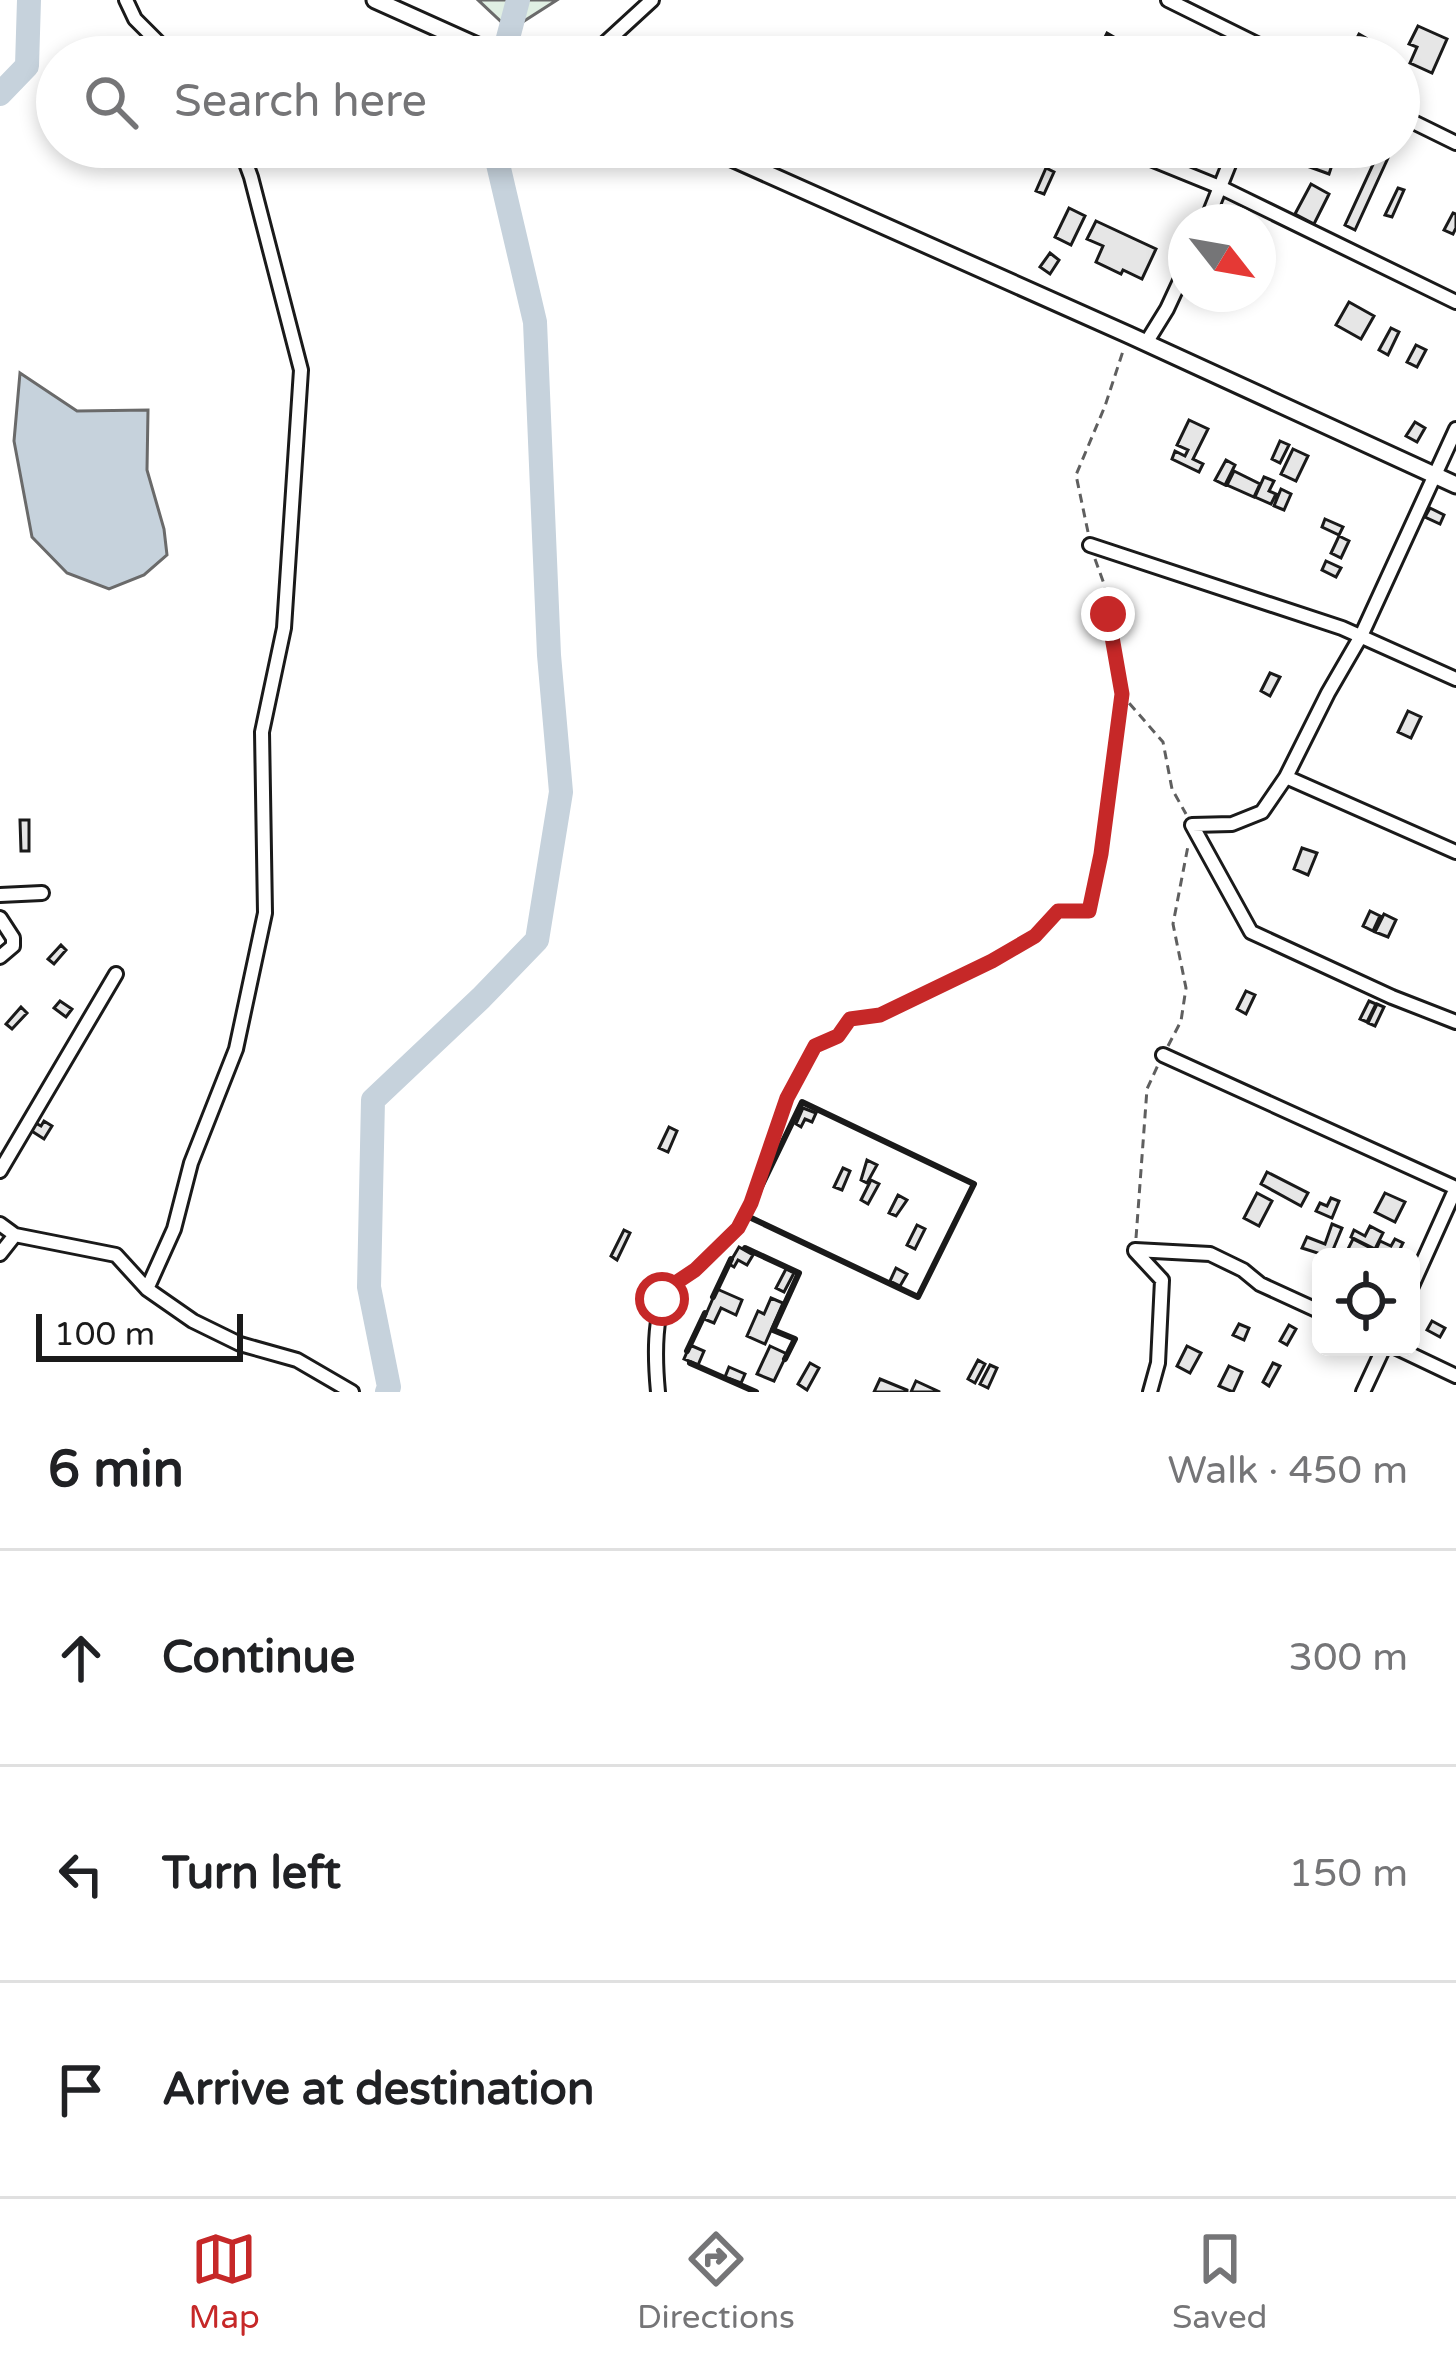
<!DOCTYPE html>
<meta charset="utf-8">
<style>
:root{--surface:#fff;--page:#f6f6f6;--text:#202124;--muted:#757577;--line:#e0e0e0;--accent:#c62828}
body{margin:0;font-family:"Varela Round",sans-serif;background:var(--page);color:var(--text)}
.controls{position:absolute;right:36px;bottom:36px;display:grid;overflow:hidden;border-radius:18px;box-shadow:0 6px 18px #0003}
.controls button{width:108px;height:108px;display:grid;place-items:center;padding:0;border:0;border-bottom:3px solid var(--line);background:var(--surface);color:var(--text);font:60px sans-serif}
.compass{position:absolute;left:1168px;top:204px;width:108px;height:108px;border-radius:50%;background:var(--surface);box-shadow:0 6px 18px #0003;rotate:121deg}
.scale{position:absolute;left:36px;bottom:30px;width:207px;box-sizing:border-box;padding-left:12px;border:6px solid #1a1a1a;border-top:0;font-size:33px;line-height:42px;white-space:nowrap;color:#1a1a1a;-webkit-text-stroke:9px #fff;paint-order:stroke}
.stop{position:absolute;width:36px;height:36px;margin:-27px;border:9px solid #c62828;border-radius:50%;background:#fff}
.stop.end{background:#c62828;border-color:#fff;box-shadow:0 3px 12px #0008}
.list{margin:0;padding:0;list-style:none}
h2{display:flex;justify-content:space-between;align-items:center;height:156px;margin:0;padding:0 48px;font-size:51px}
h2 small{font-size:39px;font-weight:400;color:var(--muted)}
.list li{display:grid;grid-template-columns:78px 1fr auto;gap:36px;align-items:center;box-sizing:border-box;height:216px;padding:0 48px;border-top:3px solid var(--line)}
.list b{display:block;font-size:45px;white-space:nowrap}
.list em{font-size:39px;font-style:normal;color:var(--muted)}
.icon{flex:none;width:66px;height:66px;fill:none;stroke:currentColor;stroke-width:2;stroke-linecap:round;stroke-linejoin:round}
.map{position:relative;flex:none;width:1456px;height:1392px;overflow:hidden}
.search{position:absolute;background:var(--surface);box-shadow:0 6px 18px #0003;left:36px;right:36px;top:36px;height:132px;display:flex;align-items:center;gap:30px;box-sizing:border-box;padding:0 42px;border-radius:66px;color:var(--muted);font-size:45px}
.sheet{height:804px;background:var(--surface)}
nav{display:flex;justify-content:space-around;align-items:center;box-sizing:border-box;height:168px;border-top:3px solid var(--line);background:var(--surface);font-size:33px;color:var(--muted)}
nav a{display:grid;justify-items:center;gap:6px}
nav .on{color:var(--accent)}
.map>svg:first-child{display:block}
.green{fill:#e0efe3;stroke:#6a6a6a;stroke-width:3}
.water{fill:#c6d2dc;stroke:#6a6a6a;stroke-width:3}
.lines{fill:none;stroke-linecap:round;stroke-linejoin:round}
.river{stroke:#c6d2dc;stroke-width:24}
.building{fill:#e6e6e6;stroke:#1a1a1a;stroke-width:3}
.minor-casing{stroke:#1a1a1a;stroke-width:18}
.tertiary-casing{stroke:#1a1a1a;stroke-width:21}
.path{stroke:#5f5f5f;stroke-width:3;stroke-dasharray:9 6;stroke-linecap:butt}
.minor{stroke:#fff;stroke-width:12}
.tertiary{stroke:#fff;stroke-width:15}
.wall{stroke:#1a1a1a;stroke-width:6}
.route{stroke:#c62828;stroke-width:15}
</style>
<div class="map">
<svg width="1456" height="1392" viewBox="0 0 1456 1392">
<rect width="100%" height="100%" fill="#fff"/>
<path class="green" d="M478 0H557L510 30Z"/>
<path class="water" d="M20 373 77 411 148 410 147 470 164 529 167 555 144 575 109 589 67 573 32 537 14 441Z"/>
<g class="lines">
<path class="river" d="M503 57 518 0
M0 94 27 66 29 0
M387 1392 389 1387 369 1287 373 1100 481 998 537 940 561 792 549 655 535 322 494 147"/>
</g>
<path class="building" d="M1418 26 1447 39 1432 73 1410 63 1417 47 1409 44Z
M1107 33 1114 37 1104 56 1097 53Z
M1359 34 1366 38 1357 57 1349 53Z
M1343 147H1361L1351 165 1337 158Z
M1381 147H1393L1355 230 1345 225Z
M1311 154 1333 162 1329 174 1307 166Z
M1046 168 1054 172 1044 194 1036 191Z
M1311 184 1329 194 1314 224 1295 214Z
M1398 188 1404 190 1392 217 1385 215Z
M1069 208 1085 216 1071 245 1055 237Z
M1453 213 1456 214V228L1453 234 1444 230Z
M1096 221 1156 249 1142 279 1123 270 1121 274 1096 262 1103 246 1087 239Z
M1050 253 1059 260 1050 274 1040 267Z
M1349 302 1374 316 1361 339 1336 325Z
M1391 328 1399 332 1388 355 1379 350Z
M1416 345 1426 350 1417 367 1407 362Z
M1189 420 1208 429 1193 459 1203 464 1199 472 1172 459 1175 451 1185 456 1188 450 1177 445Z
M1415 422 1425 428 1417 442 1406 436Z
M1280 441 1289 445 1280 463 1272 459Z
M1293 449 1308 456 1296 481 1281 474Z
M1226 460 1235 465 1225 485 1215 480Z
M1234 471 1260 484 1254 497 1227 485Z
M1264 477 1274 481 1269 491 1276 494 1271 504 1255 497Z
M1281 489 1291 494 1284 510 1274 506Z
M1430 508 1444 515 1440 524 1425 517Z
M1325 519 1343 527 1339 535 1322 527Z
M1339 536 1349 541 1341 558 1331 553Z
M1326 561 1341 568 1336 577 1322 570Z
M1270 673 1280 677 1270 696 1261 691Z
M1408 711 1421 717 1411 738 1398 732Z
M20 820H29V851H21Z
M1302 848 1317 853 1308 875 1294 869Z
M1370 911 1380 916 1373 931 1363 926Z
M1384 914 1396 920 1388 937 1375 932Z
M61 945 66 950 54 964 48 959Z
M1246 991 1255 995 1246 1014 1237 1009Z
M60 1001 72 1009 66 1017 54 1008Z
M1369 1001 1376 1004 1367 1022 1360 1019Z
M1377 1004 1384 1007 1375 1026 1368 1023Z
M21 1007 27 1013 12 1029 6 1024Z
M803 1108 816 1113 812 1122 805 1119 801 1127 796 1124Z
M32 1121 41 1126 44 1121 52 1126 44 1139 27 1128Z
M669 1127 677 1131 668 1152 659 1148Z
M867 1160 877 1165 867 1183 861 1180Z
M843 1168 850 1171 842 1190 834 1187Z
M1267 1172 1308 1193 1301 1206 1261 1184Z
M871 1180 879 1184 868 1204 861 1200Z
M1257 1193 1272 1201 1259 1226 1244 1218Z
M1385 1193 1405 1202 1395 1222 1375 1212Z
M898 1195 907 1200 896 1216 889 1213Z
M1331 1198 1339 1201 1332 1218 1316 1211 1320 1203 1327 1206Z
M1332 1224 1342 1228 1330 1257 1302 1248 1307 1237 1325 1244Z
M917 1225 925 1229 915 1249 907 1245Z
M1370 1226 1383 1233 1375 1249 1351 1237 1354 1230 1365 1236Z
M624 1230 630 1233 617 1260 611 1256Z
M1353 1239 1388 1257H1344Z
M1395 1239 1403 1243 1396 1257 1376 1250 1380 1241 1391 1246Z
M739 1247 753 1255 747 1265 738 1260 734 1267 729 1264Z
M896 1268 907 1274 900 1286 890 1281Z
M786 1269 794 1273 784 1292 776 1288Z
M717 1289 742 1300 736 1315 721 1308 714 1323 704 1319Z
M771 1298 783 1303 765 1344 747 1336 758 1311 764 1314Z
M1432 1321 1445 1328 1440 1337 1427 1330Z
M1239 1324 1249 1328 1244 1340 1233 1335Z
M1289 1325 1296 1329 1287 1345 1280 1341Z
M690 1345 704 1351 698 1365 684 1359Z
M770 1346 787 1354 774 1381 757 1374Z
M1187 1346 1201 1353 1190 1373 1177 1366Z
M978 1360 985 1364 975 1383 968 1379Z
M810 1363 819 1368 807 1390 798 1384Z
M1273 1363 1280 1366 1269 1386 1263 1382Z
M990 1365 997 1368 988 1388 980 1384Z
M1229 1366 1242 1372 1233 1392 1219 1386Z
M729 1367 745 1374 741 1383 725 1377Z
M880 1379 907 1390V1392H874Z
M916 1381 940 1392H911Z"/>
<g class="lines">
<defs>
<path id="minor" d="M126 0 135 19 173 57
M1168 0 1283 57
M590 57 652 0
M1399 115 1456 143
M1121 147 1222 188 1456 302
M1206 222 1236 147
M1146 343 1167 309 1186 268
M1090 545 1342 628 1456 679
M1286 777 1328 693 1361 636 1456 429
M1456 852 1286 777 1262 812 1232 824 1192 825 1251 932 1392 997 1456 1022
M0 895 42 893
M0 918 13 938V946L0 957
M1163 1055 1456 1188 1411 1288
M0 1171 116 974
M0 1224 15 1235 116 1255 147 1289 193 1321 240 1344 297 1360 352 1392
M1135 1250 1210 1254 1243 1270 1260 1284 1321 1312
M1135 1251 1162 1280 1158 1363 1150 1392
M0 1254 15 1235
M147 1289 174 1229 191 1163 236 1049 265 913 262 732 284 628 301 370 251 177 240 147
M1395 1347 1456 1376
M658 1392C655 1360 653 1317 668 1288
M1363 1392 1384 1347"/>
<path id="tertiary" d="M375 0 502 57
M707 147 1129 335 1456 485"/>
</defs>
<use href="#minor" class="minor-casing"/>
<use href="#tertiary" class="tertiary-casing"/>
<path class="path" d="M1088 532 1076 475 1105 406 1124 348
M1095 559 1104 584 1122 695 1163 742 1172 789 1186 814
M1168 1046 1181 1021 1186 988 1173 924 1188 846
M1136 1238 1147 1089 1158 1065
M677 1281 695 1270 738 1228 750 1203 787 1098 815 1045 838 1036 850 1019 880 1015 992 961 1035 936 1058 911H1089L1101 854 1122 696"/>
<use href="#minor" class="minor"/>
<use href="#tertiary" class="tertiary"/>
<path class="wall" d="M802 1102 974 1184 918 1297 747 1216Z
M745 1248 799 1273 773 1330 795 1339 785 1359
M713 1297 731 1259
M687 1351 705 1313
M690 1363 756 1392"/>
</g>
<g class="lines">
<path class="route" d="M662 1299 668 1288 695 1270 738 1228 751 1203 787 1098 815 1046 838 1036 850 1019 880 1015 992 961 1035 936 1058 911H1089L1101 854 1122 694 1108 614"/>
</g>
</svg>
<div class="controls">
<button><svg class="icon" aria-label="locate" viewBox="0 0 24 24"><circle cx="12" cy="12" r="6"/><path d="M12 2v4M12 18v4M2 12h4M18 12h4"/></svg></button>
</div>
<svg class="compass" viewBox="-18 -18 36 36"><path d="M0-13l5 13h-10z" fill="#e53935"/><path d="M0 13l5-13h-10z" fill="#757577"/></svg>
<div class="scale">100 m</div>
<div class="stop" style="left:662px;top:1299px"></div>
<div class="stop end" style="left:1108px;top:614px"></div>
<div class="search"><svg class="icon" aria-label="search" viewBox="0 0 24 24"><circle cx="10" cy="10" r="6"/><path d="M15 15l6 6"/></svg>Search here</div>
</div>
<section class="sheet">
<h2>6 min<small>Walk · 450 m</small></h2>
<ul class="list">
<li><svg class="icon" aria-label="ahead" viewBox="0 0 24 24"><path d="M12 20V5M6 11l6-6 6 6"/></svg><div><b>Continue</b></div><em>300 m</em></li>
<li><svg class="icon" aria-label="left" viewBox="0 0 24 24"><path d="M17 20v-9H6M10 6l-5 5 5 5"/></svg><div><b>Turn left</b></div><em>150 m</em></li>
<li><svg class="icon" aria-label="arrive" viewBox="0 0 24 24"><path d="M6 21V4h12l-3 4 3 4H6"/></svg><div><b>Arrive at destination</b></div></li>
</ul>
</section>
<nav>
<a class="on"><svg class="icon" aria-label="map" viewBox="0 0 24 24"><path d="M3 6l6-2 6 2 6-2v14l-6 2-6-2-6 2zM9 4v14M15 6v14"/></svg>Map</a>
<a><svg class="icon" aria-label="directions" viewBox="0 0 24 24"><path d="M12 3l9 9-9 9-9-9zM9 14v-3h6M13 9l2 2-2 2"/></svg>Directions</a>
<a><svg class="icon" aria-label="saved" viewBox="0 0 24 24"><path d="M7 4h10v16l-5-4-5 4z"/></svg>Saved</a>
</nav>
